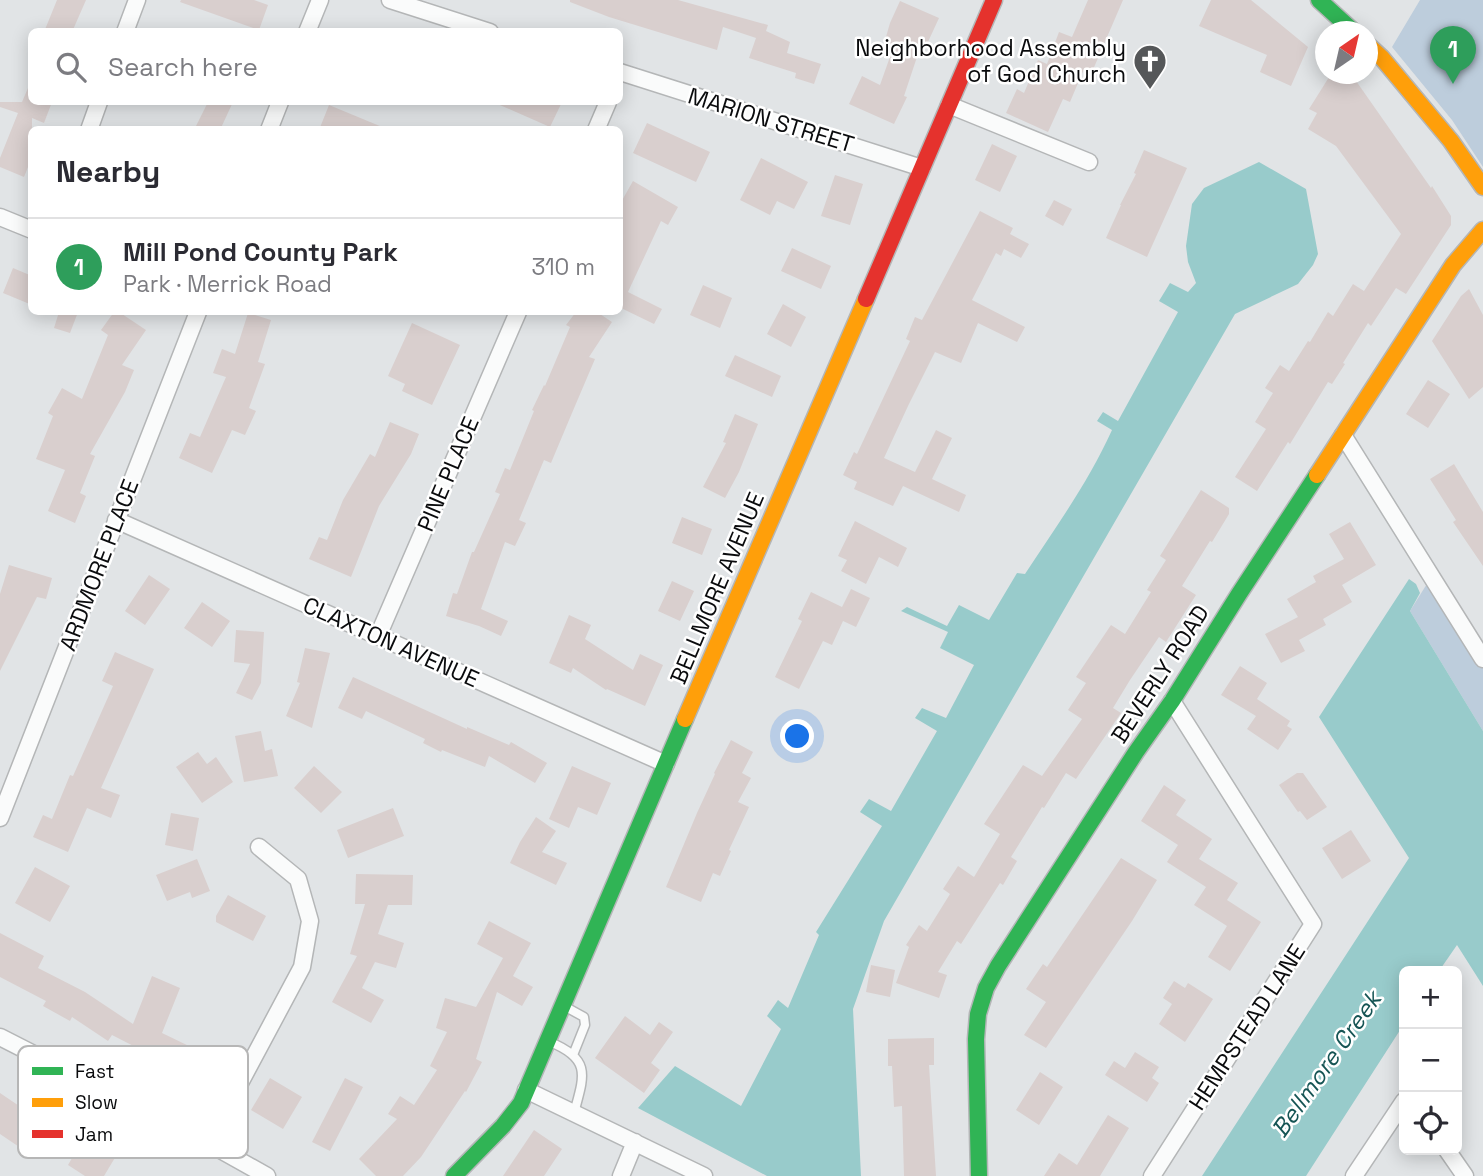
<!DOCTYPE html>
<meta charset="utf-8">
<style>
:root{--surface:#fff;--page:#f2f2f3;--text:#2b2b33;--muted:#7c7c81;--line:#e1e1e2;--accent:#555759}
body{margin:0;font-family:"Space Grotesk",sans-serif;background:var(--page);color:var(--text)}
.controls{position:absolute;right:21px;bottom:21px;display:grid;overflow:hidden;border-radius:10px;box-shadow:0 4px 18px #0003}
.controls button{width:63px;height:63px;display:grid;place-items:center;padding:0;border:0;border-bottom:2px solid var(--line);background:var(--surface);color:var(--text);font:35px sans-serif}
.compass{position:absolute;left:1315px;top:21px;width:63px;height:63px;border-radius:50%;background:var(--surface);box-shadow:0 4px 18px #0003;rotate:34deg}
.you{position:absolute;left:798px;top:737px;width:24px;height:24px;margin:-18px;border:5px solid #fff;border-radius:50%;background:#1a73e8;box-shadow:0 0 0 10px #1a73e833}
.badge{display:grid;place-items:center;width:46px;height:46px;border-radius:50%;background:var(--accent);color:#fff;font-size:23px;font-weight:700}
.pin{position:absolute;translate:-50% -58px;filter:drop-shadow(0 2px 4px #0008)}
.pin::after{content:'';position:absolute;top:37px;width:24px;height:21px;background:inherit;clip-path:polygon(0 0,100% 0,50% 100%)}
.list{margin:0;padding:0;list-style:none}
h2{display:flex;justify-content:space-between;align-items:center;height:91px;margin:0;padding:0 28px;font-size:30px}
h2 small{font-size:23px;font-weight:400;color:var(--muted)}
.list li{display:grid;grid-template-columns:46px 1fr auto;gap:21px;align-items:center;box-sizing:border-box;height:98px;padding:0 28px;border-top:2px solid var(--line)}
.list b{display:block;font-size:26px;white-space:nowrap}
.list p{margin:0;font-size:23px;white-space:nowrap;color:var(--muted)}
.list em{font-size:23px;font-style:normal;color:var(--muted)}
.icon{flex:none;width:38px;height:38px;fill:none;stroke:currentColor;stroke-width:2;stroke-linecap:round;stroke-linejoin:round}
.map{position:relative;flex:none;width:1483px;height:1176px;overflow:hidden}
.search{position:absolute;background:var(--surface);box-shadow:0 4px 18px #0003;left:28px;top:28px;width:595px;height:77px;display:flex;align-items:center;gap:18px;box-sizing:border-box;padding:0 24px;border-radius:10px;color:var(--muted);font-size:26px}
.panel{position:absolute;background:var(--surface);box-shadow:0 4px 18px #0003;left:28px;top:126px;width:595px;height:189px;border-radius:10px}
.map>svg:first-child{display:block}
.green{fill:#bdcddc}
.water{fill:#98cbcb}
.building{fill:#d9cfce}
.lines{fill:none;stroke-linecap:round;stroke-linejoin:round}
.lane-casing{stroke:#b4b6b7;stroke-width:11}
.street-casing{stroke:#b4b6b7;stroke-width:19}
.fast-casing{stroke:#b4b6b7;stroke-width:19}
.slow-casing{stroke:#b4b6b7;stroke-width:19}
.jam-casing{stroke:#b4b6b7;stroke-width:19}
.lane{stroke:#fafbfb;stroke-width:8}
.street{stroke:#fafbfb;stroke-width:16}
.fast{stroke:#30b455;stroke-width:16}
.slow{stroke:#ff9f0a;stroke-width:16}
.jam{stroke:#e5322d;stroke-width:16}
.labels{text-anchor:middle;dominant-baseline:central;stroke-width:5;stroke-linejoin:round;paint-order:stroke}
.poi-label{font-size:23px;fill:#0a0b0d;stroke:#fff;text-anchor:end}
.street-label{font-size:23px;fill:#0a0b0d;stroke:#fff}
.water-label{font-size:24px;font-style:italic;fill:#155454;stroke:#fff}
.key{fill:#fff;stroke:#b6b6b6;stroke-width:2}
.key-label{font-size:19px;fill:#0a0b0d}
</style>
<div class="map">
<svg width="1483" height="1176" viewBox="0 0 1483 1176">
<rect width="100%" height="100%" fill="#e1e4e6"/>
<path class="green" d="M1420 0H1483V167L1452 120 1392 47Z
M1430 579 1483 664V731L1410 611Z"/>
<path class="water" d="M1259 162 1306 189 1318 254 1313 265 1298 284 1235 314 884 921 853 1009 861 1176H767L638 1108 675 1066 741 1106 781 1029 767 1016 778 1000 788 1008 819 935 816 932 882 826 860 812 869 799 891 811 937 731 915 718 922 708 946 718 974 665 940 648 948 632 901 611 907 607 947 626 959 605 989 620 1017 573 1025 574C1056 527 1089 481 1112 430L1097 421 1103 412 1118 421 1178 312 1159 301 1170 283 1188 292 1196 283 1188 262 1186 246 1192 204 1204 188Z
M1409 579 1416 584 1420 593 1410 611 1483 731V986L1457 945 1439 971H1404V1024L1306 1176H1202L1409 858 1319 717Z"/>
<path class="building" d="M57 0H86L72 32H44Z
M181 0H254L268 5 259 30 180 2Z
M570 0H678L768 25 766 31 790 42 787 53 821 64 814 84 795 78 796 73 749 58 756 38 723 27 717 50 609 17 570 2Z
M1088 0H1123L1092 72 1084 69 1070 102 1063 99 1048 132 1006 113 1017 89 1024 93 1038 60 1047 64 1059 32 1072 37Z
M1211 0H1251L1308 47 1291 86 1260 72 1267 55 1199 26Z
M900 1 939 18 927 44 922 42 904 96 907 97 894 124 849 104 862 76 880 85 891 54 882 51 890 23Z
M1331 74H1347L1354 78 1431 188 1432 186 1451 216V225L1406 294 1396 288 1371 326 1368 323 1343 363 1345 364 1332 384 1328 382 1290 444 1288 442 1257 491 1235 477 1266 429 1255 422 1273 393 1265 388 1280 365 1289 371 1308 341 1310 342 1328 312 1333 316 1353 284 1364 291 1401 234 1336 146 1308 129 1317 113 1309 109Z
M31 81 32 102H52L44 123 32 118V157L24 177 0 167V158L18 113 0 107V102H22Z
M208 102H233L220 130H194Z
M493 102H562L550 127Z
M329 105 387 129V130H319Z
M647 123 710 152 696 182 633 153Z
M992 144 1017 156 1000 192 975 180Z
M1144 150 1187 168 1147 257 1106 238 1121 205H1120L1136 174 1134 173Z
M761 158 808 182 794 209 777 201 770 215 740 200Z
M835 175 863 184 850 225 821 216Z
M633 181 678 207 668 225 661 221 628 292 662 309 654 324 621 308 620 311V204Z
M1054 200 1072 209 1063 226 1045 216Z
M980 211 1013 228 1010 234 1029 244 1021 258 1004 249 1001 256 996 253 972 300 1025 327 1017 342 978 323 961 363 935 352 908 406 884 458 915 472 936 430 952 438 932 479 966 495 959 512 903 486 893 506 854 489 857 482 843 475 854 452 857 454 910 341 906 339 915 317 922 320Z
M792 248 831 266 821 289 781 271Z
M13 268 32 276V305L3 293Z
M703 285 732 298 720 328 690 315Z
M1469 289 1483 315V387L1469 399 1432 341 1461 296Z
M783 304 806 317 791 347 767 334Z
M59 312H78L70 333 54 328Z
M114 312H119L146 330 122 365 134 370 125 392 90 454 95 456 80 493 86 496 75 523 48 511 65 470 36 459 53 416 48 413 62 388 82 399 108 335 101 330Z
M576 312H597L612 322 589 357 595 359 572 413 551 463 544 460 519 520 526 523 515 546 505 542 481 609 508 621 501 636 479 626 446 616 453 593 457 594 472 552H474L500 494 495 492 505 468 510 470 534 411 532 410 544 385 545 386 570 327 566 325Z
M248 313 271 320 258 362 265 364 249 408 256 411 245 435 232 430 212 473 179 458 190 433 200 437 226 377 213 373 222 349 235 354Z
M412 323 460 345 432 405 402 391 405 384 388 376Z
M735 355 781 376 772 397 725 376Z
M1428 380 1450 394 1428 428 1406 414Z
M735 414 758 424 739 472 725 498 703 487 726 443 723 442Z
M390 422 419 434 411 454 379 506 351 577 309 559 319 537 327 540 343 500 370 454 375 457Z
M1454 464 1483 512V566L1453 522 1456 520 1430 479Z
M1201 490 1229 508V514L1212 542 1210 541 1182 586 1196 595 1166 642 1159 637 1130 680 1113 708 1121 713 1076 779 1066 773 1044 808 1042 807 1011 857 1017 861 1003 885 1000 883 961 944 957 941 938 972 947 975 939 998 896 983 909 947 906 945 919 925 927 931 950 894 943 889 958 866 974 877 1000 834 984 824 1023 765 1042 776 1082 719 1068 710 1086 683 1076 677 1111 625 1125 634 1151 592 1147 590 1166 560 1160 556Z
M682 517 712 529 702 555 672 543Z
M855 521 907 548 898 567 879 557 866 584 841 571 847 560 838 556Z
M1350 522 1376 565 1342 585 1352 602 1323 619 1326 625 1299 640 1305 651 1281 663 1265 634 1298 617 1287 599 1316 582 1313 576 1344 559 1329 534Z
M9 565 52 578 46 599 37 597 0 671V594Z
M149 575 170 589 145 625 125 611Z
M672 581 694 591 680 621 658 611Z
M851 589 870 598 856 627 843 621 832 645 823 641 799 689 775 677 802 621 798 619 811 592 842 607Z
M202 602 230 621 212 647 184 628Z
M569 615 591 625 585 639 633 670 640 654 663 665 645 706 607 689 606 690 573 668 571 673 549 663Z
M236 630 264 632 261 683 252 700 236 693 250 664 234 662Z
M305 648 330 653 312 728 286 716 300 683 297 682Z
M115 652 154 669 101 788 120 795 111 818 87 808 68 852 33 837 43 815 52 819 70 775 73 776 113 686 102 681Z
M1240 666 1267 683 1257 699 1290 721 1287 726 1292 729 1278 750 1247 729 1256 716 1221 695Z
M353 677 467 729V727L509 745 511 742 547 763 535 783 489 756 485 767 442 750 441 752 423 743 425 739 366 711 362 719 338 708Z
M261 731 265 751 272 749 278 776 244 782 235 736Z
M731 740 753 752 742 773 751 778 738 802 749 807 729 850 731 851 720 876 713 873 701 902 666 887 697 813 715 774 714 773Z
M198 752 207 764 216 757 233 782 202 803 176 767Z
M314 766 342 792 321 813 294 788Z
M572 766 611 783 597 815 578 807 569 828 549 819Z
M1297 773H1303L1327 807 1307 820 1300 811 1298 812 1279 785Z
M1164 785 1186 800 1176 815 1212 839 1199 859 1238 883 1227 900 1261 922 1230 971 1208 957 1227 926 1194 905 1206 887 1167 862 1178 845 1141 821Z
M393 808 404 836 348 858 337 830Z
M171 813 199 818 193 851 165 845Z
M536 817 556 831 542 852 567 863 556 885 510 863 520 842Z
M1351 830 1371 861 1342 879 1322 848Z
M1121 858 1157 880 1132 921 1046 1048 1024 1035 1046 1002 1026 989 1043 964 1047 967Z
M197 859 210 891 192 898 190 892 167 901 156 875Z
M35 867 70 886 50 922 15 903Z
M356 874 413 875 412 905H388L378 934 404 943 396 968 375 962 362 988 384 1000 371 1023 332 1002 357 956 350 954 365 904H355Z
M228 895 266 916 253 941 216 922V916Z
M489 921 531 943 513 976 533 987 522 1006 497 992 476 1059 482 1062 466 1092 465 1091 421 1157 403 1176H376L359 1159 397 1119 388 1114 400 1096 414 1105 437 1070 430 1066 447 1032 436 1028 445 998 476 1007 503 958 477 944Z
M0 933 44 956 38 968 85 992 133 1024 152 976 180 988 162 1033 191 1047 216 1064 202 1085 157 1054 155 1057 112 1035 108 1041 72 1017 70 1021 43 1006 46 1001 0 977Z
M871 965 895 970 890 997 866 992Z
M1174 981 1185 988 1188 983 1213 999 1185 1042 1159 1024 1172 1004 1163 998Z
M625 1016 650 1035 659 1022 673 1032 651 1063 660 1070 644 1093 595 1058Z
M934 1038V1065H929L936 1176H904L902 1106 894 1107 892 1066H888V1039Z
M1135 1052 1159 1067 1152 1078 1159 1083 1147 1102 1105 1075 1114 1061 1125 1068Z
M1040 1072 1063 1087 1039 1125 1016 1110Z
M270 1078 302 1097 283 1129 251 1110Z
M345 1078 363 1087 330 1151 312 1142Z
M0 1093 31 1114 36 1106 61 1123 37 1159 0 1134Z
M1108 1115 1129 1128 1100 1176H1044L1059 1153 1077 1165Z
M534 1130 562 1149 544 1176H503Z
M87 1132 119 1151 104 1176H85L68 1165Z"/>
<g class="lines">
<defs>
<path id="lane" d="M564 1006 584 1017 585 1025 573 1055
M550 1042C592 1059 584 1076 574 1113"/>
<path id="street" d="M390 0 490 32
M125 32 137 0
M307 32 320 0
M620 72 922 168
M949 105 1089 162
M89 130 99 102
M269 130 280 102
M596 130 608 102
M0 217 32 230
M1343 435 1483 659
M116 520 666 764
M378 636 518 312
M0 818 198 312
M0 1037 208 1143 267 1176
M526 1090 704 1176
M208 1143 302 967 310 921 298 879 259 847
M1447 1150 1465 1176
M621 1176 635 1142
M1152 1176 1313 924 1172 701
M1354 1176 1404 1101"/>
<path id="fast" d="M1319 0 1354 32
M454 1176 503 1126 521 1103 685 719
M979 1176 976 1039 978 1014 986 988 998 966 1136 752 1172 701 1239 594 1317 475"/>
<path id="slow" d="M1368 45 1382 58 1451 141 1483 187
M1317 475 1453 265 1483 230
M685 719 866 299"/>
<path id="jam" d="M866 299 994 0"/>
</defs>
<use href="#lane" class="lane-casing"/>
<use href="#street" class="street-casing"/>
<use href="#fast" class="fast-casing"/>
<use href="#slow" class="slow-casing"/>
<use href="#jam" class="jam-casing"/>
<use href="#lane" class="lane"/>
<use href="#street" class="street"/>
<use href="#fast" class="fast"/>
<use href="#slow" class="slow"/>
<use href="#jam" class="jam"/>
</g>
<defs>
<symbol id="church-pin" viewBox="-11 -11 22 30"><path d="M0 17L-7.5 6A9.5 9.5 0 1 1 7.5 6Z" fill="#555759" stroke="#fff"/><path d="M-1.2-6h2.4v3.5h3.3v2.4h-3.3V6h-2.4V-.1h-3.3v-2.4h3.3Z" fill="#fff"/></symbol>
</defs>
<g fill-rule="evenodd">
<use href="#church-pin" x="1131" y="42" width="38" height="52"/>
</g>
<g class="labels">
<g class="poi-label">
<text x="1126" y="48">Neighborhood Assembly<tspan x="1126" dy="26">of God Church</tspan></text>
</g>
<g class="street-label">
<text transform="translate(771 120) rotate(17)">MARION STREET</text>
<text transform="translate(448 474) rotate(-67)">PINE PLACE</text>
<text transform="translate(99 565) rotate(-69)">ARDMORE PLACE</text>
<text transform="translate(717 588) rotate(-67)">BELLMORE AVENUE</text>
<text transform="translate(391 642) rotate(24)">CLAXTON AVENUE</text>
<text transform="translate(1160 674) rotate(-57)">BEVERLY ROAD</text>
<text transform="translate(1247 1027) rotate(-57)">HEMPSTEAD LANE</text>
</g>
<g class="water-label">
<text transform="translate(1326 1064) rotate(-55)">Bellmore Creek</text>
</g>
</g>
<rect x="18" y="1046" width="230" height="112" rx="10" class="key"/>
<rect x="32" y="1067" width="31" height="8" fill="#30b455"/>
<rect x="32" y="1098" width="31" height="9" fill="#ff9f0a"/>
<rect x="32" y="1130" width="31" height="8" fill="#e5322d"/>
<g class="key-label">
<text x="75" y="1078">Fast</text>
<text x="75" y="1109">Slow</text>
<text x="75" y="1141">Jam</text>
</g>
</svg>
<div class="controls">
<button>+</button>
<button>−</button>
<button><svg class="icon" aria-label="locate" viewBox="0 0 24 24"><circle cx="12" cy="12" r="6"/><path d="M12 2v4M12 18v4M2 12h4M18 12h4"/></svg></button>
</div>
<svg class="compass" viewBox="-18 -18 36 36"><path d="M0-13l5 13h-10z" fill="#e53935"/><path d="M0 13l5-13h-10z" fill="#7c7c81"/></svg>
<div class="you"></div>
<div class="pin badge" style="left:1453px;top:84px;background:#2e9e5b">1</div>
<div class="search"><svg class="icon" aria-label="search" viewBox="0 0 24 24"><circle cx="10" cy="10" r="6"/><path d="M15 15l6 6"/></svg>Search here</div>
<section class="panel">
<h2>Nearby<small></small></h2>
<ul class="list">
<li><span class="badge" style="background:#2e9e5b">1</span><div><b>Mill Pond County Park</b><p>Park · Merrick Road</p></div><em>310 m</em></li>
</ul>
</section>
</div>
